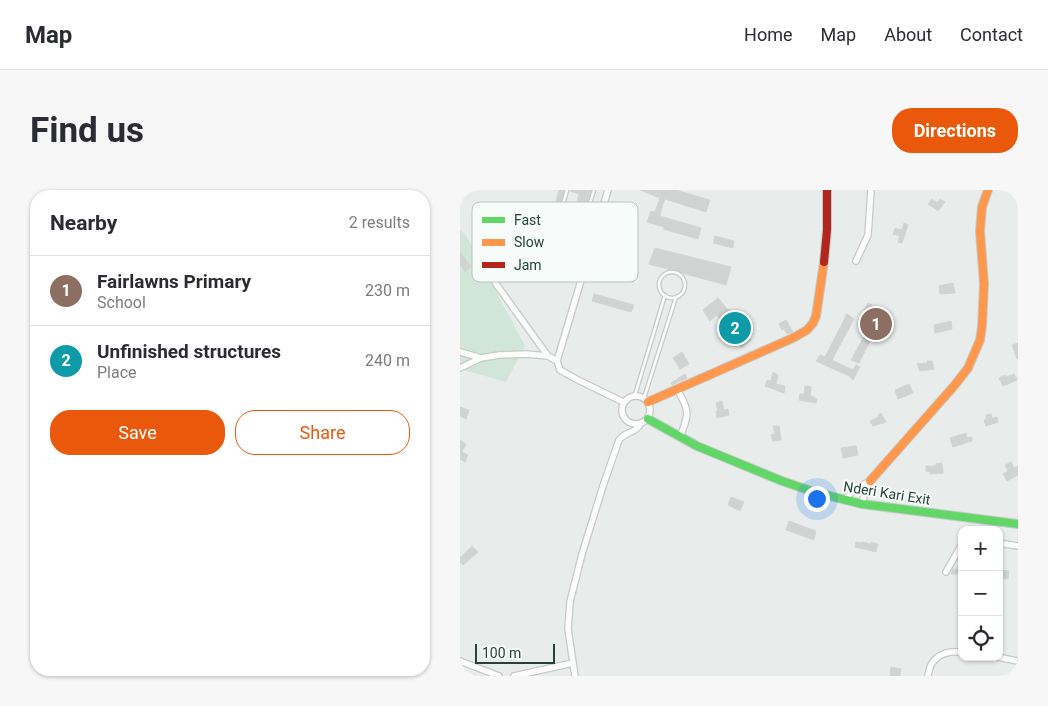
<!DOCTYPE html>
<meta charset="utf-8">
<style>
:root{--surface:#fff;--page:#f7f7f7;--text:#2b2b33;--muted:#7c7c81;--line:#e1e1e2;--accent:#ea580c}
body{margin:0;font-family:Roboto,sans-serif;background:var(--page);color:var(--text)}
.controls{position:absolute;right:15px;bottom:15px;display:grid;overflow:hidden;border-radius:10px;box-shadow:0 1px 4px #0004}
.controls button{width:45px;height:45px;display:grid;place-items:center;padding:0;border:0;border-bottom:1px solid var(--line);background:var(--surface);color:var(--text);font:25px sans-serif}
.scale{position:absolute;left:15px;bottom:12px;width:80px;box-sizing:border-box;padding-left:5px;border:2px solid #24423a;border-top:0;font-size:14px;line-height:18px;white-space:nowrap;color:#24423a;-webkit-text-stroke:4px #f7fbf9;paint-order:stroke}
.you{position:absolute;left:356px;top:308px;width:18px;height:18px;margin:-12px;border:4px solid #fff;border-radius:50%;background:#1a73e8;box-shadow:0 0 0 8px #1a73e833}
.badge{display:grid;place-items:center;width:32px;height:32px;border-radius:50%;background:var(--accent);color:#fff;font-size:16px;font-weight:700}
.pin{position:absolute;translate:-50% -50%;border:2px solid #fff;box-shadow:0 1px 5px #0006}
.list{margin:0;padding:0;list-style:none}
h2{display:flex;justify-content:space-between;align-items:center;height:65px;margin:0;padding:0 20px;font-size:21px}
h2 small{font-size:16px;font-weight:400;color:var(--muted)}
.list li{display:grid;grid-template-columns:32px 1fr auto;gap:15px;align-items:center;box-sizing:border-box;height:70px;padding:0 20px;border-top:1px solid var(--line)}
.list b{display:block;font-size:19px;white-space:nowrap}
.list p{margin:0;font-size:16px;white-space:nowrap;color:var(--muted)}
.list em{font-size:16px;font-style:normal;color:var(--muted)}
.actions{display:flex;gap:10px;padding:15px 20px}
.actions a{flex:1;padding:11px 0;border:1px solid var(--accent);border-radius:20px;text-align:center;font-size:18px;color:var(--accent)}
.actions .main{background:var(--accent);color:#fff}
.icon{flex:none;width:28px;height:28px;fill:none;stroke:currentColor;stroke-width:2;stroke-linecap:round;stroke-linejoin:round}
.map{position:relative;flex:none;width:558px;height:486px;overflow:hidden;border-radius:20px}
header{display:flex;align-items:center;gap:30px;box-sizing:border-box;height:70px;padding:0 25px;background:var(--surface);border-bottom:1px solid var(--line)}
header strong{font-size:24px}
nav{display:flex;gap:28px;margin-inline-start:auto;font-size:18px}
.intro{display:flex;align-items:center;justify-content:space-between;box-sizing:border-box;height:120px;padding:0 30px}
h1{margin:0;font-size:35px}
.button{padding:12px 22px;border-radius:20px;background:var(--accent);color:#fff;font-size:18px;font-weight:700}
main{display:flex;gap:30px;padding:0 30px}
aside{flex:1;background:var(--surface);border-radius:20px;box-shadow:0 1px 4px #0004}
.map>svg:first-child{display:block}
.green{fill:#d1e6d8}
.building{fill:#cfd4d2;stroke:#d1d6d4}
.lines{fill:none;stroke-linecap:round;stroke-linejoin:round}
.lane-casing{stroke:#c5cac8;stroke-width:5}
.street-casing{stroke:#c5cac8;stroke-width:8}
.fast-casing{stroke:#c3cbc8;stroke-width:10}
.slow-casing{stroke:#c3cbc8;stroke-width:10}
.jam-casing{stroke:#c3cbc8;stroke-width:10}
.lane{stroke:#fcfcfc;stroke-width:2.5}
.street{stroke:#fcfcfc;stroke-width:5.5}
.fast{stroke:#63d668;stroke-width:8}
.slow{stroke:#ff974d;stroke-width:8}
.jam{stroke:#b3261e;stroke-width:8}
.labels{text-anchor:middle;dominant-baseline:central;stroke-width:4;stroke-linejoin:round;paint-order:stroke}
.street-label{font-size:14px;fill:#24423a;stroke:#f7fbf9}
.key{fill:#f7fbf9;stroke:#b8c4c0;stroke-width:1}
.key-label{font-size:14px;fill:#24423a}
</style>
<header>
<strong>Map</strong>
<nav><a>Home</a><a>Map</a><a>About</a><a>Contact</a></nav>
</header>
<div class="intro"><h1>Find us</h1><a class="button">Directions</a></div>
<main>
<aside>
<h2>Nearby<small>2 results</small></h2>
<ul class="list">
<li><span class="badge" style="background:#8d6e63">1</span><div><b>Fairlawns Primary</b><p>School</p></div><em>230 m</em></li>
<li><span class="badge" style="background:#0f9aa8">2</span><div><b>Unfinished structures</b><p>Place</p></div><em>240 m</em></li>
</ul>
<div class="actions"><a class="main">Save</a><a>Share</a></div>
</aside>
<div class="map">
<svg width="558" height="486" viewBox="0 0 558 486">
<rect width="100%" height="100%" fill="#e8edeb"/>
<path class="green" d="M0 40 6 45 65 156 46 192 0 179Z"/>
<path class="building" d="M99 0H104L95 32 96 35 94 43 101 45 98 55 85 52Z
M111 0H131L124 23V27L128 28 123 44 109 39 113 25 109 24 110 20 114 22 119 4 110 1Z
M180 0H216L250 10 246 22 205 9 202 16 200 26 241 38 238 49 203 39 204 37 187 32 191 21 195 22 200 8Z
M472 9 477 13 480 9 485 12 478 21 468 14Z
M444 33 448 35 442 53 438 52 440 46 433 44 435 38 442 40Z
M255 46 274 51 273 58 253 53Z
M195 58 271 77 266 95 189 74Z
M0 62 11 77 5 82 0 74Z
M166 78 178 82 176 89 164 85Z
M493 93 495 103 480 104 479 96Z
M134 104 174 115 171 122 132 111Z
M258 108 268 120 270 119 291 150 281 158 257 125 250 131 243 120Z
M408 113 416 118 414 122 422 127 399 173 391 170 411 134 400 129Z
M387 124 394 129 372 170 393 180 396 175 400 177 393 190 389 186 356 171 360 165 365 167Z
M326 130 333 142 327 144 324 139 322 140 319 134Z
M491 131 492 139 475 143 474 135Z
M558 153V169H557L552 155Z
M222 162 229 174 220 179 213 168Z
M467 171H472L474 179 460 181 457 174 468 173Z
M313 182 318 185 316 194 325 196 324 203 305 196 307 190 311 191Z
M225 184 227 188 212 195 211 193Z
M554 184 557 190 543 196 539 188 545 185 546 187Z
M449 194 453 203 438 209 435 200Z
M345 196 351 197 350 206 354 207V208L357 209 356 213 339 210 340 204H344Z
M262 211 264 220 268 219 269 225 257 228 256 221H258L256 213Z
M0 217 9 220 6 229 0 226Z
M421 223 426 232 413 236 410 231 418 227V225Z
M531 224 532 228 537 227 538 232 526 236 524 230 526 229V225Z
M313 236H319L321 250 313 251 311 245 315 244Z
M506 243 507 248 512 247V251L493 257 490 248Z
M0 250 6 254 2 262 8 265 5 272 0 269Z
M396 256 398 265 383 268 381 258Z
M551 272 554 278 558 276V285L547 291 543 284 548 281 545 275Z
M482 273 483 283 470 284V282L466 281V276H476V274Z
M271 307 284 312 280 321 268 315Z
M329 331 356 341 354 350 326 340Z
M396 352 402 353V352L411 354V352L418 354 416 362 395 357Z
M12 356 18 362 3 375 0 372V368Z
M497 377H502V384H491L493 379H497Z
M543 380 549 381 548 389 539 388V381L542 382Z
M431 477 441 479 440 486H430Z"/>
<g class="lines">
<defs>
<path id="lane" d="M127 23 134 0
M107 43 98 33 107 0
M199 95a13 13 0 1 1 26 0a13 13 0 1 1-26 0Z
M175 205 205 105
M184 208 216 107"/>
<path id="street" d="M148 0 97 171 100 180 116 189 163 212
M26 65 36 94 88 166
M396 71 408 45 411 0
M0 162 21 168
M0 178 21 168 39 165 66 164 88 166 97 171
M217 199C230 221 229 224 220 247
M162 220a14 14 0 1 1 28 0a14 14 0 1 1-28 0Z
M384 310 395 299 410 291 405 302 402 314
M539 353 558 356
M486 382 502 354
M537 467 558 471
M0 471 39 486
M54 486 113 473
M115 486 108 439 110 412 122 364 143 296 159 250C167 240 174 245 181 233
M468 486C470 467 484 460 502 462"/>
<path id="fast" d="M188 229 237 256 322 291 354 302 402 314 558 334"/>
<path id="slow" d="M188 212 333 148 347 140 353 133 356 126 364 72
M410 291 494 196 508 178 520 150 522 137 524 94 520 41 522 17 528 0"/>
<path id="jam" d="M364 72 367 40V0"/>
</defs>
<use href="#lane" class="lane-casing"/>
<use href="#street" class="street-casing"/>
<use href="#fast" class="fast-casing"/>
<use href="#slow" class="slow-casing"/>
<use href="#jam" class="jam-casing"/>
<use href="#lane" class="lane"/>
<use href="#street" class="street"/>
<use href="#fast" class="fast"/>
<use href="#slow" class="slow"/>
<use href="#jam" class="jam"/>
</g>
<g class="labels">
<g class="street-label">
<text transform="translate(427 303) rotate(9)">Nderi Kari Exit</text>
</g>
</g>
<rect x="12" y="12" width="166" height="80" rx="8" class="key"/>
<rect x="22" y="27" width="23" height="6" fill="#63d668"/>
<rect x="22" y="49" width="23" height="7" fill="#ff974d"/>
<rect x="22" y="72" width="23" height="6" fill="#b3261e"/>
<g class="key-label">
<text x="54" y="35">Fast</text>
<text x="54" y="57">Slow</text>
<text x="54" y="80">Jam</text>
</g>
</svg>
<div class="controls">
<button>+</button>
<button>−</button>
<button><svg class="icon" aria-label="locate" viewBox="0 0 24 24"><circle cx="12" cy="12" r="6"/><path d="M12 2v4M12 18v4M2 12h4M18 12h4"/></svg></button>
</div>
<div class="scale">100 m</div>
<div class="you"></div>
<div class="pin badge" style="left:416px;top:134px;background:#8d6e63">1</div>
<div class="pin badge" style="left:275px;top:138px;background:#0f9aa8">2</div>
</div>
</main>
